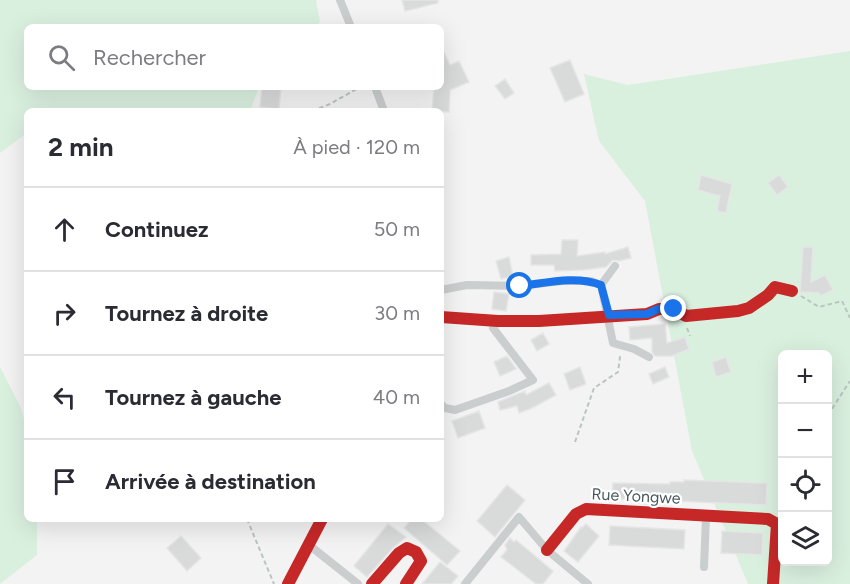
<!DOCTYPE html>
<html lang="fr">
<meta charset="utf-8">
<style>
:root{--surface:#fff;--page:#f7f7f7;--text:#2b2b33;--muted:#7c7c81;--line:#e1e1e2}
body{margin:0;font-family:Figtree,sans-serif;background:var(--page);color:var(--text)}
.controls{position:absolute;right:18px;bottom:18px;display:grid;overflow:hidden;border-radius:9px;box-shadow:0 6px 24px #0002}
.controls button{width:54px;height:54px;display:grid;place-items:center;padding:0;border:0;border-bottom:2px solid var(--line);background:var(--surface);color:var(--text);font:30px sans-serif}
.stop{position:absolute;width:18px;height:18px;margin:-14px;border:4px solid #1a73e8;border-radius:50%;background:#fff}
.stop.end{background:#1a73e8;border-color:#fff;box-shadow:0 2px 6px #0008}
.list{margin:0;padding:0;list-style:none}
h2{display:flex;justify-content:space-between;align-items:center;height:78px;margin:0;padding:0 24px;font-size:26px}
h2 small{font-size:20px;font-weight:400;color:var(--muted)}
.list li{display:grid;grid-template-columns:39px 1fr auto;gap:18px;align-items:center;box-sizing:border-box;height:84px;padding:0 24px;border-top:2px solid var(--line)}
.list b{display:block;font-size:22px;white-space:nowrap}
.list em{font-size:20px;font-style:normal;color:var(--muted)}
.icon{flex:none;width:33px;height:33px;fill:none;stroke:currentColor;stroke-width:2;stroke-linecap:round;stroke-linejoin:round}
.map{position:relative;flex:none;width:850px;height:584px;overflow:hidden}
.search{position:absolute;background:var(--surface);box-shadow:0 6px 24px #0002;left:24px;top:24px;width:420px;height:66px;display:flex;align-items:center;gap:15px;box-sizing:border-box;padding:0 21px;border-radius:9px;color:var(--muted);font-size:22px}
.panel{position:absolute;background:var(--surface);box-shadow:0 6px 24px #0002;left:24px;top:108px;width:420px;height:414px;border-radius:9px}
.map>svg:first-child{display:block}
.green{fill:#daf0df;fill-rule:evenodd}
.building{fill:#d9dbdb;stroke:#e5e5e6;stroke-width:1.5}
.lines{fill:none;stroke-linecap:round;stroke-linejoin:round}
.path{stroke:#bac5c0;stroke-width:2;stroke-dasharray:4.5 3;stroke-linecap:butt}
.street{stroke:#cbcece;stroke-width:8}
.jam{stroke:#c62828;stroke-width:12}
.route{stroke:#1a73e8;stroke-width:8}
.labels{text-anchor:middle;dominant-baseline:central;stroke-width:4.5;stroke-linejoin:round;paint-order:stroke}
.street-label{font-size:16px;fill:#4b585e;stroke:#fff}
</style>
<div class="map">
<svg width="850" height="584" viewBox="0 0 850 584">
<rect width="100%" height="100%" fill="#f3f3f3"/>
<path class="green" d="M0 0H316L320 22 315 27H27V87H259L250 111H27V133L0 153Z
M850 51V584H748L692 451 645 201 599 141 584 74 628 85ZM782 354H828V562H782Z
M0 367 21 408 27 431V519H37V555L0 584Z"/>
<path class="building" d="M402 0H438V3L405 11Z
M441 46 450 65 459 61 469 82 450 90 449 112 432 111 434 87H441Z
M570 60 584 94 565 102 550 68Z
M505 79 514 93 505 99 495 86Z
M262 87H281L279 109 260 107Z
M701 175 732 184 726 213 717 211 720 196 698 190Z
M779 175 788 187 777 195 768 183Z
M562 240H578L577 256 605 252V254L628 247 631 258 619 261 613 260 606 267 583 270 555 271 554 265H531V255L561 254Z
M803 247H813L811 282 825 275 833 290 820 296 819 293 800 292Z
M509 257 513 276 501 279 496 261Z
M494 292 509 294 506 311 492 309Z
M665 324 667 343 685 337 689 349 672 356H655L652 352V338L630 340 629 327Z
M543 333 549 344 537 351 531 340Z
M507 356 516 369 500 376 494 362Z
M726 357 731 372 716 377 712 362Z
M580 367 586 384 570 390 564 374Z
M665 367 669 377 653 384 649 374Z
M549 383 556 395 532 408 519 413 517 406 500 410 498 402 525 391 526 395Z
M479 411 485 428 458 438 452 421Z
M684 480 767 483 766 505 676 501H669V505L634 503V500L612 498 613 483 670 484V482H684Z
M507 485 525 500 495 537 477 521Z
M412 519H421L460 551 447 565 404 528Z
M388 524 406 537 393 548 367 577 354 566Z
M586 524 599 536 578 562 564 551 581 527 582 528Z
M610 526 685 530 684 549 609 545Z
M722 531 763 533 762 555 721 553Z
M181 536 201 558 187 571 167 548Z
M510 538 514 542 516 540 553 571 543 584H536L501 557 507 550 505 545Z
M440 562 458 576 451 584H422Z"/>
<g class="lines">
<path class="path" d="M312 111 330 104 360 87
M801 296 819 307 842 301 850 318
M687 328 690 336
M828 415 850 381
M575 442 594 388 618 372 620 357 618 354
M780 513 782 505
M247 519 274 584"/>
<path class="street" d="M340 0 351 27
M375 87 384 111
M615 266 601 285 613 343 634 349 649 357
M441 290 467 285 520 286 562 281H591L601 285
M441 404 445 408 455 410 509 391 533 380 493 328 498 321
M309 545 358 584
M704 567 706 516
M465 584 519 517 547 550 588 584"/>
<path class="jam" d="M441 317 498 321H539L647 314 659 309H674L686 316 738 311 749 308 768 295 775 287 792 291
M547 550 576 514 586 509 768 519 777 524 773 584
M288 584 322 519
M372 584 399 553 407 548 416 552 421 561 406 584"/>
</g>
<g class="lines">
<path class="route" d="M520 286C546 283 576 275 601 285L609 315 647 314 658 309H674"/>
</g>
<g class="labels">
<g class="street-label">
<text transform="translate(636 496) rotate(3)">Rue Yongwe</text>
</g>
</g>
</svg>
<div class="controls">
<button>+</button>
<button>−</button>
<button><svg class="icon" aria-label="locate" viewBox="0 0 24 24"><circle cx="12" cy="12" r="6"/><path d="M12 2v4M12 18v4M2 12h4M18 12h4"/></svg></button>
<button><svg class="icon" aria-label="layers" viewBox="0 0 24 24"><path d="M12 4l9 5-9 5-9-5zM3 14l9 5 9-5"/></svg></button>
</div>
<div class="stop" style="left:520px;top:286px"></div>
<div class="stop end" style="left:674px;top:309px"></div>
<div class="search"><svg class="icon" aria-label="search" viewBox="0 0 24 24"><circle cx="10" cy="10" r="6"/><path d="M15 15l6 6"/></svg>Rechercher</div>
<section class="panel">
<h2>2 min<small>À pied · 120 m</small></h2>
<ul class="list">
<li><svg class="icon" aria-label="ahead" viewBox="0 0 24 24"><path d="M12 20V5M6 11l6-6 6 6"/></svg><div><b>Continuez</b></div><em>50 m</em></li>
<li><svg class="icon" aria-label="right" viewBox="0 0 24 24"><path d="M7 20v-9h11M14 6l5 5-5 5"/></svg><div><b>Tournez à droite</b></div><em>30 m</em></li>
<li><svg class="icon" aria-label="left" viewBox="0 0 24 24"><path d="M17 20v-9H6M10 6l-5 5 5 5"/></svg><div><b>Tournez à gauche</b></div><em>40 m</em></li>
<li><svg class="icon" aria-label="arrive" viewBox="0 0 24 24"><path d="M6 21V4h12l-3 4 3 4H6"/></svg><div><b>Arrivée à destination</b></div></li>
</ul>
</section>
</div>
